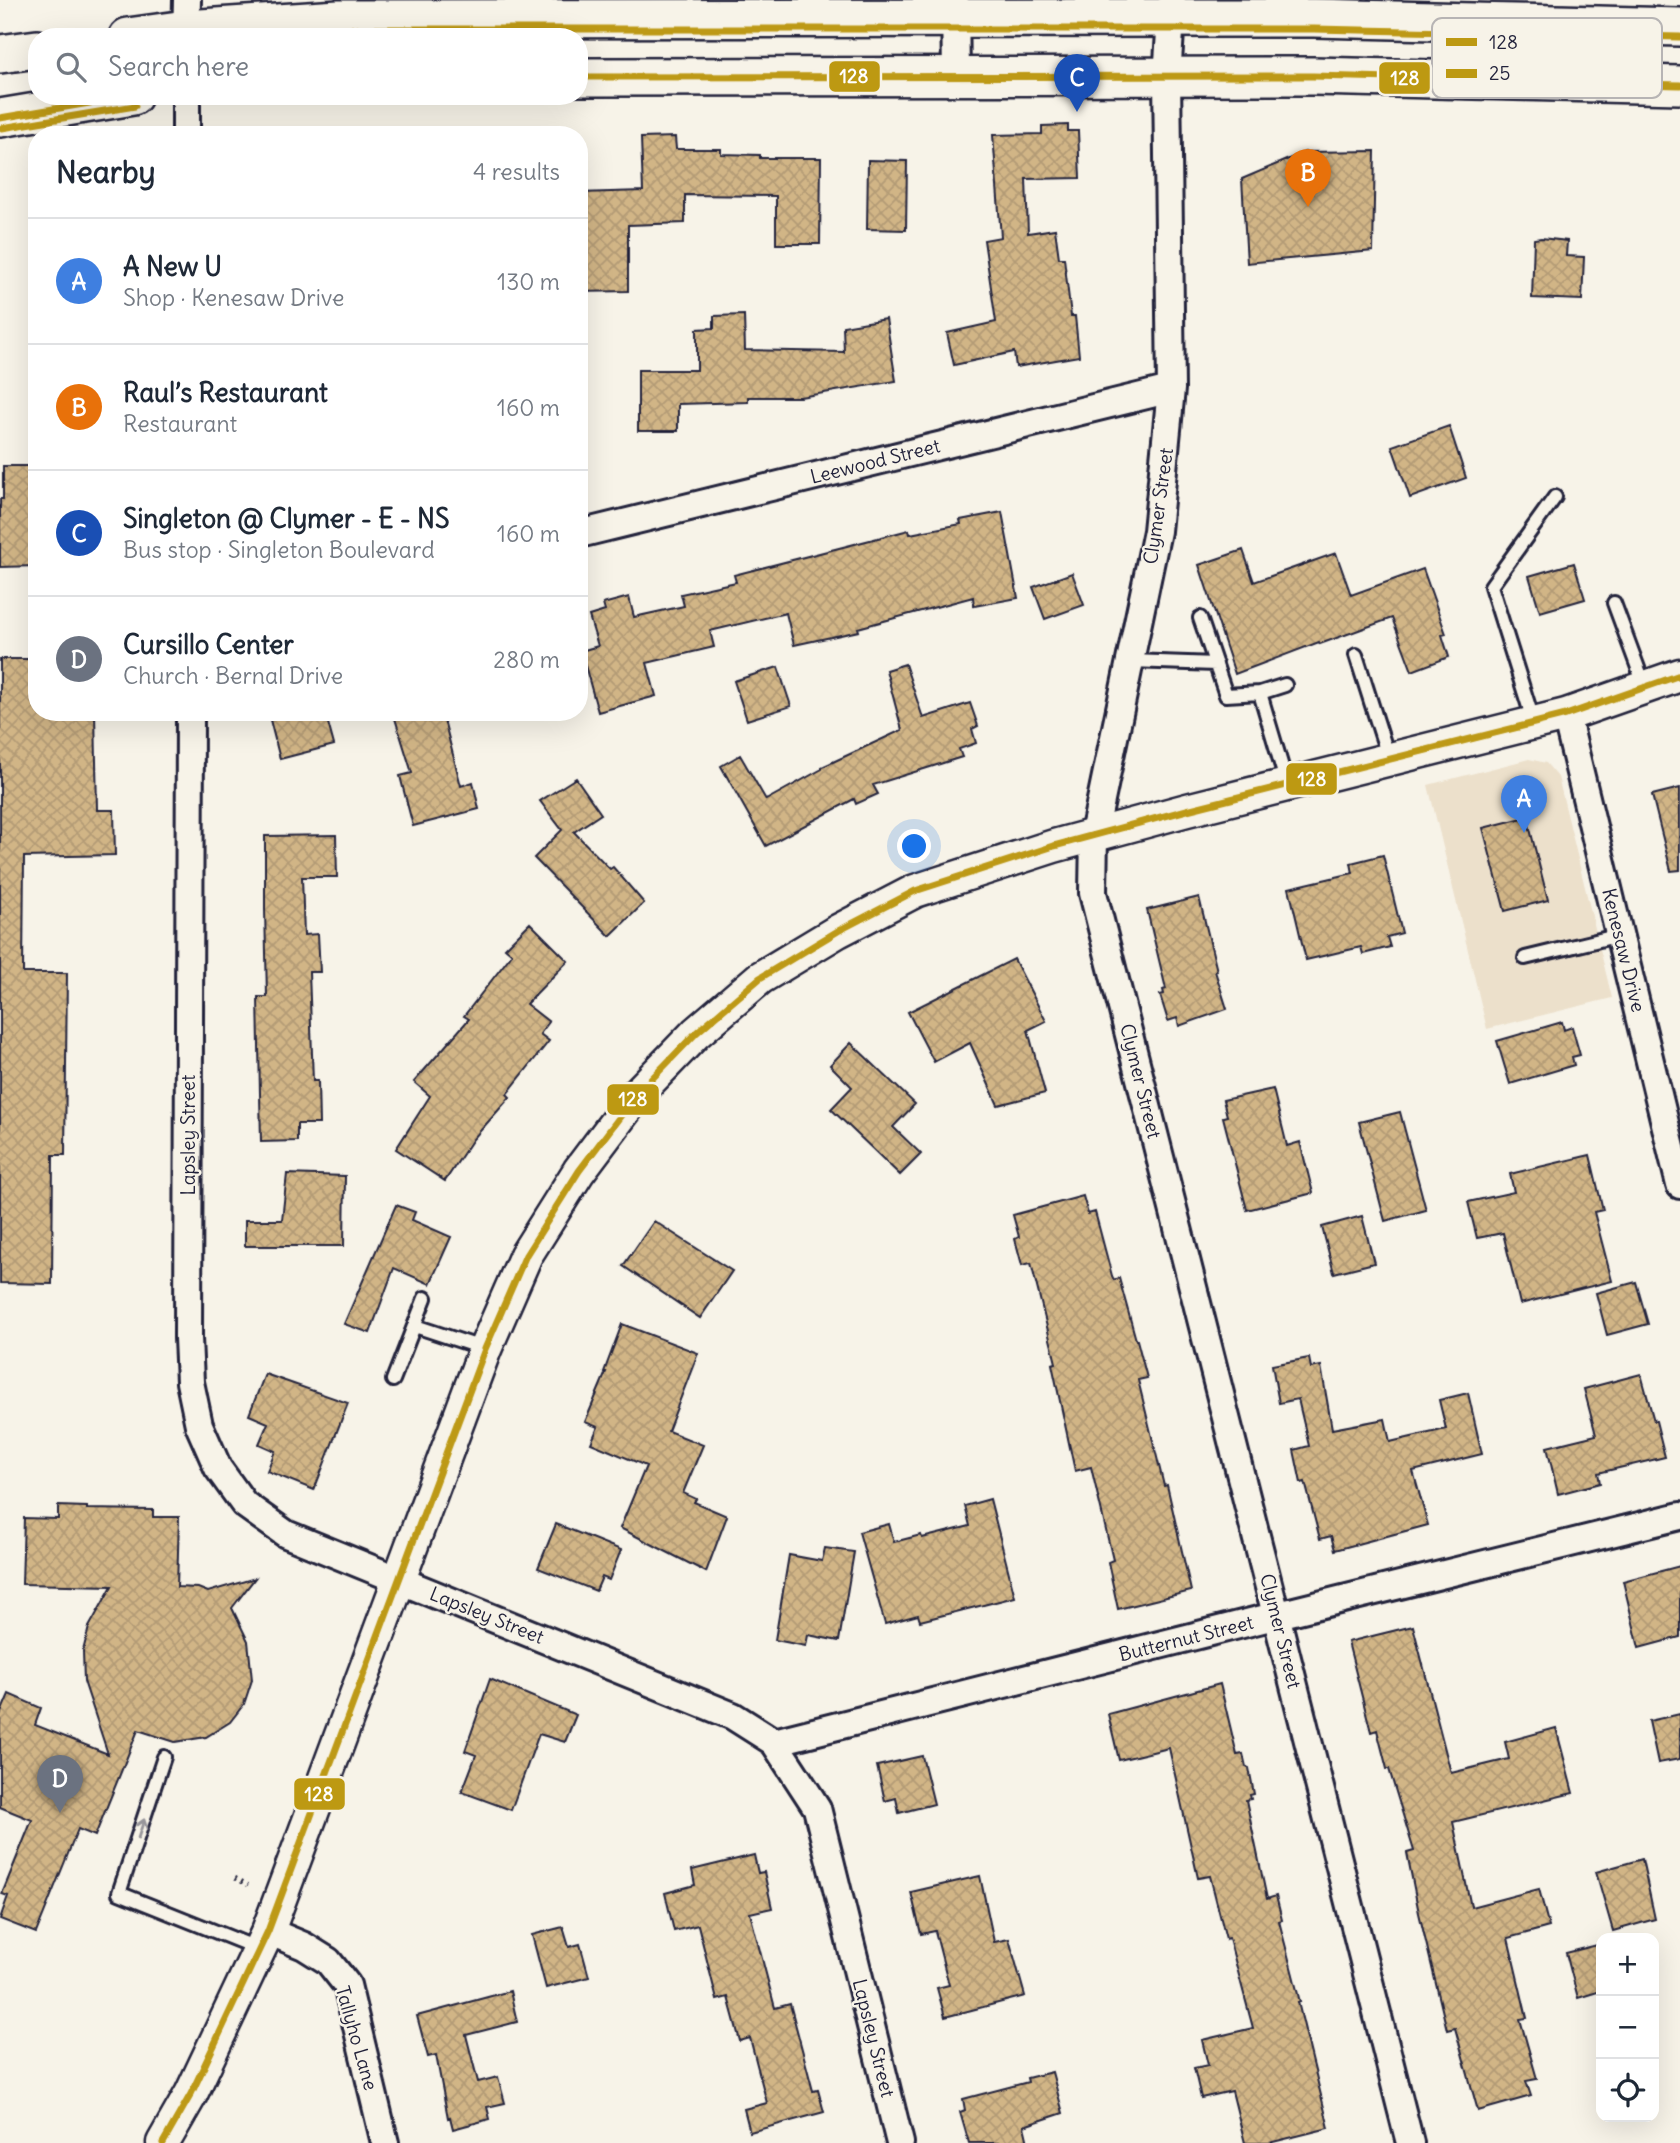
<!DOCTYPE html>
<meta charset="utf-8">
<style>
:root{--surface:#fff;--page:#f6f6f7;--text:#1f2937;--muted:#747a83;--line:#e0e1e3;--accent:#d93025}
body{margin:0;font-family:Delius,sans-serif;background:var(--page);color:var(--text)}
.controls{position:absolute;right:21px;bottom:21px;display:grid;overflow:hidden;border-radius:14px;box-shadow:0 7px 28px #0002}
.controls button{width:63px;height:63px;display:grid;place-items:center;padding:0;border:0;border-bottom:2px solid var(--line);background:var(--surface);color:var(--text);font:35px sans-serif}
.you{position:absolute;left:915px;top:847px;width:24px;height:24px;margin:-18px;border:5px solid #fff;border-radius:50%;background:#1a73e8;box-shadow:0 0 0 10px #1a73e833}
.badge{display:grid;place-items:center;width:46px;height:46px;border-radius:50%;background:var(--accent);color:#fff;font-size:23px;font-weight:700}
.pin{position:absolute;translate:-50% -58px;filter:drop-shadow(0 2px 4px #0008)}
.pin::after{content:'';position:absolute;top:37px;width:24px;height:21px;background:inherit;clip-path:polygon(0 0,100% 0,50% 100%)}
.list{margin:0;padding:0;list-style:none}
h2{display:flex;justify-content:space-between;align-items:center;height:91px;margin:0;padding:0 28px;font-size:30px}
h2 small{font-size:23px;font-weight:400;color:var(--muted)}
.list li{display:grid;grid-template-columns:46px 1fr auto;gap:21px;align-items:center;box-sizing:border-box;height:126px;padding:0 28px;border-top:2px solid var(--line)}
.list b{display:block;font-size:26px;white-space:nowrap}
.list p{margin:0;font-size:23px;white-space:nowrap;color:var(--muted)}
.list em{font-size:23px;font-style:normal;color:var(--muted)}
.icon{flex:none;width:38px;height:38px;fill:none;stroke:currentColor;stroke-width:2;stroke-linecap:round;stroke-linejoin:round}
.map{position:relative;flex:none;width:1680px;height:2143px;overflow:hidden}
.search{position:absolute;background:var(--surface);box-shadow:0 7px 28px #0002;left:28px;top:28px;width:560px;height:77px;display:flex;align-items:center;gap:18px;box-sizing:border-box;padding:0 24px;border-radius:28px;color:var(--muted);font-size:26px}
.panel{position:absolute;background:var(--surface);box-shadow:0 7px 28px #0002;left:28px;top:126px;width:560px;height:595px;border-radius:28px}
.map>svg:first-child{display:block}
.built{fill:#ece0cb}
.building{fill:url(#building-cross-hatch);stroke:#22223b;stroke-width:2}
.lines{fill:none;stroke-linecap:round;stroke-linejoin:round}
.service-casing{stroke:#22223b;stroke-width:18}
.minor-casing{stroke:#22223b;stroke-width:32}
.tertiary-casing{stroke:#22223b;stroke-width:37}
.secondary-casing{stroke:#22223b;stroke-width:42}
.path{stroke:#22223b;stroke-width:4.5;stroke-dasharray:2 5;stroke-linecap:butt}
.service{stroke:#f7f3e8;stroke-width:12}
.minor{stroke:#f7f3e8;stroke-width:26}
.tertiary{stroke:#f7f3e8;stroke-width:32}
.secondary{stroke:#f7f3e8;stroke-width:37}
.bus-1-casing{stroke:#f7f3e8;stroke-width:12}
.bus-2-casing{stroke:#f7f3e8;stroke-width:12}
.bus-1{stroke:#bd9912;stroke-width:7}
.bus-2{stroke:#bd9912;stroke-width:7}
.oneway{stroke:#97959a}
.labels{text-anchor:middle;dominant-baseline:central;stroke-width:5;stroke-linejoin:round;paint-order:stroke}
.street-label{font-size:19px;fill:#22223b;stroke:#f7f3e8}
.key{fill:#f7f3e8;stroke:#b7b4b4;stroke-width:2}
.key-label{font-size:19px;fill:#22223b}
.line-badge{stroke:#f7f3e8;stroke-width:2.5}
.badge-label{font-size:19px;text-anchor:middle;font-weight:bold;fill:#fff}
</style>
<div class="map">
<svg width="1680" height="2143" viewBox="0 0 1680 2143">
<defs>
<pattern id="building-cross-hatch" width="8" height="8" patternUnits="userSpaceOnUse" patternTransform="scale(1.75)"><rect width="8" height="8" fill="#d1b586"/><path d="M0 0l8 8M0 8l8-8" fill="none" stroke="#b39b75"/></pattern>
</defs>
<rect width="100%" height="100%" fill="#f7f3e8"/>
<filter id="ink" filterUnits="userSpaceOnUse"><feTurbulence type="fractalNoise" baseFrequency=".0143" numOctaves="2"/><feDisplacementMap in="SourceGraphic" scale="14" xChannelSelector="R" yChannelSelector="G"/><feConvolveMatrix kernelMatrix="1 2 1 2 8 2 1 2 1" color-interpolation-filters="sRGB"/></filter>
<g filter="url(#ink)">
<path class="built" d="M1529 759 1546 763 1558 777 1612 998 1487 1029 1428 785Z"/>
<path class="building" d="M1068 125V131H1078L1080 178 1026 179 1028 233 1055 229 1059 258H1064L1071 316H1075L1079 356 1016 367 1014 352 954 365 947 333 996 322 984 240 1001 237 993 135 1042 134V126Z
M675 137 676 149H721V154L760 155V158H821L820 244H776V196L685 195V223L628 225V291L579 292V193L643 191 641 138Z
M1375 151 1373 251 1247 263 1242 179 1305 152Z
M868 160 907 161 906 230 867 229Z
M1541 238 1567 241 1566 256 1584 257 1582 300 1532 298 1534 239Z
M744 315 745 350 844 352 843 326 886 319 896 381 800 397H748V402L678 404V431H638V370H697V329L714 328V316Z
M1449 426 1466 478 1410 498 1392 446Z
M3 466H37V566L0 567V499H3Z
M1002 512 1018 598 974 606 973 597 858 628 859 631 794 645 786 613 710 631 714 647 647 663 656 696 598 712 581 651 598 646 589 616 605 611 603 604 629 597 634 617 684 606 681 594 736 582 734 575 909 530 910 534 961 524 960 520Z
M1243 550 1254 582 1336 553 1351 595 1423 569 1446 634 1442 635 1449 657 1412 671 1392 618 1320 644 1319 642 1235 674 1199 565Z
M1574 563 1585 599 1540 612 1529 576Z
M1072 573 1084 605 1045 619 1033 587Z
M0 659H37V712H95L97 810H114L115 855 24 857 23 973H67L65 1155H53L52 1284 0 1283Z
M905 664 923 718 970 703 978 726 972 729 976 743 959 749 962 757 873 785 878 794 856 804 854 799 766 846 721 766 740 755 766 800 822 769V767L902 730 886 670Z
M778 667 791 706 747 720 734 681Z
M268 712H325L334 745 280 759Z
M393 712H442L461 786 473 782 479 809 413 826 400 776 412 773Z
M576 778 601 814 574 832 610 869 613 867 644 903 610 936 534 858 562 830 540 801Z
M1680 788V870L1671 871 1652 795Z
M1527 817 1548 900 1505 911 1483 828Z
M336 835 337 877H302L304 935 318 934 320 972H309L313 1081H318L319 1124H297V1141L261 1142 258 997H267L265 909V836Z
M1383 855 1402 933 1387 937 1390 947 1363 954 1361 947 1306 960 1289 888 1353 873 1351 863Z
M1199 897 1217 971H1215L1227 1009 1179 1026 1177 1018 1168 1021 1160 995 1164 994 1163 990 1166 989 1147 910Z
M530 923 568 961 526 1004 549 1022 540 1034 549 1041 507 1094 510 1097 473 1139 445 1181 396 1149 430 1096 414 1082 469 1019 464 1016 512 954 505 948Z
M1014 959 1046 1021 1028 1030 1045 1093 998 1105 970 1043 934 1062 908 1012Z
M1562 1022 1564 1030 1572 1027 1580 1055 1572 1057 1574 1065 1510 1084 1497 1041Z
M851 1043 915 1104 893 1127 921 1154 900 1175 831 1109 852 1087 830 1065Z
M1273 1089 1287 1146 1300 1142 1313 1193 1247 1210 1223 1117 1227 1116 1223 1100Z
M1400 1112 1426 1210 1385 1221 1359 1122Z
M1590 1155 1603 1210 1594 1212 1612 1281 1520 1304 1503 1233 1477 1238 1468 1202 1514 1192 1510 1174Z
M287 1174 345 1176 344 1246H245V1220H282Z
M1083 1196 1088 1214 1095 1212 1112 1276 1114 1280 1119 1278 1136 1340H1137L1147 1378 1138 1380 1164 1486 1167 1485 1191 1591 1118 1609 1108 1562 1113 1560 1091 1467 1075 1471 1052 1364 1056 1363 1031 1263 1022 1265 1015 1239 1019 1237 1013 1215Z
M396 1205 415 1212 412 1220 451 1237 430 1284 394 1268 370 1333 344 1324Z
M1362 1216 1374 1263 1334 1273 1322 1227Z
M654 1221 732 1271 700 1318 623 1266Z
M1636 1282 1648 1324 1607 1335 1596 1293Z
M622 1324 698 1353 668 1431 703 1445 683 1493 696 1499 694 1502 727 1516 706 1572 620 1528 646 1466 591 1443 598 1427 585 1422 606 1372H604Z
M1309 1358 1311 1368 1321 1366 1332 1429 1385 1419 1390 1442 1446 1429 1439 1400 1468 1393 1482 1454 1413 1471 1428 1525 1335 1550 1331 1536 1320 1539 1305 1482 1301 1483 1294 1450 1309 1446 1298 1399 1279 1403 1272 1365Z
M265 1374 348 1403 314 1490 267 1471 275 1451 259 1444 268 1423 249 1415Z
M1641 1374 1654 1421H1656L1665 1457 1598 1473 1600 1483 1558 1494 1547 1447 1596 1435 1584 1389Z
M990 1499 1015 1597 920 1621 918 1615 885 1624 859 1532 889 1524 894 1542 921 1535 922 1538 970 1526 965 1506Z
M58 1506 87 1507V1509L153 1510V1517H179L177 1587 198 1588 208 1592 255 1578 232 1608 248 1641 252 1680 244 1704 230 1722 206 1737 175 1742 138 1730 95 1836 78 1829 36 1933 0 1919 8 1896 2 1894 32 1820 0 1807V1715L9 1694 41 1708 35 1725 108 1754 84 1681 83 1651 89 1627 112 1586 22 1584 24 1518 58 1519Z
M556 1524 621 1550 609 1580 602 1577 596 1591 538 1568Z
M825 1548 854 1552 839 1641 808 1635 806 1646 775 1640 789 1555 822 1561Z
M1680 1566V1637L1639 1648 1623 1581Z
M1413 1626 1451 1773 1509 1759 1505 1742 1556 1728 1573 1793 1453 1822 1471 1907 1539 1889 1549 1927 1508 1938 1527 2018 1520 2019 1537 2079 1526 2081 1531 2096 1478 2111 1455 2028 1447 2030 1419 1913 1407 1853 1414 1851 1389 1769H1387L1377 1730 1371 1732 1348 1642Z
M490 1679 576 1715 565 1742 539 1734 511 1810 462 1792 476 1755 465 1751Z
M1220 1684 1237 1755 1243 1754 1246 1767 1249 1768 1254 1794 1250 1795 1251 1799 1246 1800 1267 1899 1276 1896 1282 1920 1279 1921 1300 2002H1298L1329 2128 1269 2143H1245L1232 2091 1201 2098 1194 2068 1208 2065 1202 2040 1253 2028 1229 1938 1226 1939 1210 1876 1198 1878 1169 1748 1119 1760 1108 1714Z
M1680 1714V1759L1658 1763 1649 1721Z
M922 1756 934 1804 899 1813 896 1798 885 1801 877 1766Z
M754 1855 758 1873 764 1872 772 1908 750 1913 775 2008 790 2004 813 2091 818 2090 824 2112 750 2132 744 2109 767 2103 750 2038 740 2041 728 1997 717 2000 698 1925 674 1931 665 1893 695 1885 692 1870Z
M1642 1859 1655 1919 1613 1931 1596 1872Z
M980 1876 994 1942 1009 1939 1025 1996 945 2017 937 1988 949 1985 935 1931 921 1934 911 1892Z
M563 1927 569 1947 580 1944 589 1977 546 1988 532 1935Z
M1601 1944V1991L1578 1998 1566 1953Z
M510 1991 517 2022 466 2035 478 2082 498 2077 505 2103 487 2107 490 2119 453 2129 450 2117 448 2118 436 2055 428 2057 417 2016Z
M1052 2072 1063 2113 1024 2126 1028 2143H969L960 2112 965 2110 963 2099 1028 2082 1027 2078Z"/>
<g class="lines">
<defs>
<path id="service" d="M1614 603 1645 687
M1200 618 1226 695 1260 693 1285 685
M1356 655 1389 759
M1131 661 1216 664
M1260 693 1287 784
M1534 723 1491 586 1555 497
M1525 958 1620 935
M415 1326 485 1349
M393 1380 425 1298
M164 1757 119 1893 259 1949"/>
<path id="minor" d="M955 2 956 77
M1172 2 1167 77 1171 389 1157 531 1094 834 1093 893 1410 2143
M186 37 187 0
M186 96V135
M579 534 1171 389
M190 712 188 1338 190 1382 199 1425 218 1468 244 1504 286 1534 733 1716 774 1742 817 1808 900 2143
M1566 715 1680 1185
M774 1742 1278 1615 1680 1516
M268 1931 304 1946 328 1961 347 1985 385 2143"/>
<path id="tertiary" d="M163 2143 191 2094 268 1931 485 1349 526 1255 579 1171 637 1094 696 1033 760 978 838 931 915 891 1054 846 1187 810 1566 715 1680 675"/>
<path id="secondary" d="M128 37 186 29 339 19 1314 18 1680 27
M0 54 37 49
M579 77 1313 76 1680 85
M0 118 133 96"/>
</defs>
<use href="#service" class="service-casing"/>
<use href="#minor" class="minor-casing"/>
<use href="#tertiary" class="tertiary-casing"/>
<use href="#secondary" class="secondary-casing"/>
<path class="path" d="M235 1878 248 1885"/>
<use href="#service" class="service"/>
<use href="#minor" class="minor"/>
<use href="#tertiary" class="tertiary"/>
<use href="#secondary" class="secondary"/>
<defs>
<path id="bus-1" d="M579 77 1313 76 1680 85
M0 118 131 96
M163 2143 191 2094 268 1931 485 1349 526 1255 579 1171 637 1094 696 1033 760 978 838 931 915 891 1054 846 1187 810 1566 715 1680 675"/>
<path id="bus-2" d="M228 37 339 29H1314L1680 37
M2 128 135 106"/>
</defs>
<use href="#bus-1" class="bus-1-casing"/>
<use href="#bus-2" class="bus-2-casing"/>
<use href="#bus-1" class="bus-1"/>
<use href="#bus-2" class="bus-2"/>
</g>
<defs><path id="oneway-shaft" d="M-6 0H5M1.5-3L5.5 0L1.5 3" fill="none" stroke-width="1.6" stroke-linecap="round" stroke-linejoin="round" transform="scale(1.75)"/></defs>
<use class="oneway" href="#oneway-shaft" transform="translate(141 1829) rotate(-72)"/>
</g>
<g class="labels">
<g class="street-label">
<text transform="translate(875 461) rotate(-14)">Leewood Street</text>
<text transform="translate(1158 506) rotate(-82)">Clymer Street</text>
<text transform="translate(1624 950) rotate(76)">Kenesaw Drive</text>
<text transform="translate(1141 1081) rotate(76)">Clymer Street</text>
<text transform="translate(188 1135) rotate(-90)">Lapsley Street</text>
<text transform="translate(487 1615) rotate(22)">Lapsley Street</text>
<text transform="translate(1281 1631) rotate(76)">Clymer Street</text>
<text transform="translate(1186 1638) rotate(-14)">Butternut Street</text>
<text transform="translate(357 2038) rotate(74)">Tallyho Lane</text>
<text transform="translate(874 2038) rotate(76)">Lapsley Street</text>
</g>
</g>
<rect x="1432" y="18" width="230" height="80" rx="10" class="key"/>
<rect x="1446" y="38" width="31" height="8" fill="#bd9912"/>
<rect x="1446" y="69" width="31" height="9" fill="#bd9912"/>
<g class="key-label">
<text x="1489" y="49">128</text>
<text x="1489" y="80">25</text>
</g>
<g class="line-badge">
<rect x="828" y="60" width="53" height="33" rx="7" fill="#bd9912"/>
<rect x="1378" y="61" width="53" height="34" rx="7" fill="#bd9912"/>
<rect x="1285" y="762" width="53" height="34" rx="7" fill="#bd9912"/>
<rect x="606" y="1083" width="54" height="33" rx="7" fill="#bd9912"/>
<rect x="293" y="1777" width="53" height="34" rx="7" fill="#bd9912"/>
</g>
<g class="badge-label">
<text x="854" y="83">128</text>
<text x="1405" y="85">128</text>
<text x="1312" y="786">128</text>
<text x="633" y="1106">128</text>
<text x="319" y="1801">128</text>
</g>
</svg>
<div class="controls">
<button>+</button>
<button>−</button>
<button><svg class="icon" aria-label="locate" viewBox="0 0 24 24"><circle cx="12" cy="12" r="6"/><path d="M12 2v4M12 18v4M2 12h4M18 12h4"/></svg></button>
</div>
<div class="you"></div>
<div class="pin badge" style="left:1524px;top:833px;background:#3f7fe0">A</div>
<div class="pin badge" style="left:1308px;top:207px;background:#e8710a">B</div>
<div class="pin badge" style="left:1077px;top:112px;background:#1a4fb4">C</div>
<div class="pin badge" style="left:60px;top:1813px;background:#6b7280">D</div>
<div class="search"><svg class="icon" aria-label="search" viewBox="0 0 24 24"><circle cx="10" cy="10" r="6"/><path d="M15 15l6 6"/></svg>Search here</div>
<section class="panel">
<h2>Nearby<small>4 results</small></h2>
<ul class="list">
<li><span class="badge" style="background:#3f7fe0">A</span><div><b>A New U</b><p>Shop · Kenesaw Drive</p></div><em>130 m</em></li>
<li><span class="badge" style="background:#e8710a">B</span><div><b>Raul’s Restaurant</b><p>Restaurant</p></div><em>160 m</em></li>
<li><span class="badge" style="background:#1a4fb4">C</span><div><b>Singleton @ Clymer - E - NS</b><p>Bus stop · Singleton Boulevard</p></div><em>160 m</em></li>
<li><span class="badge" style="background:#6b7280">D</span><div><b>Cursillo Center</b><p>Church · Bernal Drive</p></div><em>280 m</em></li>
</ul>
</section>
</div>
